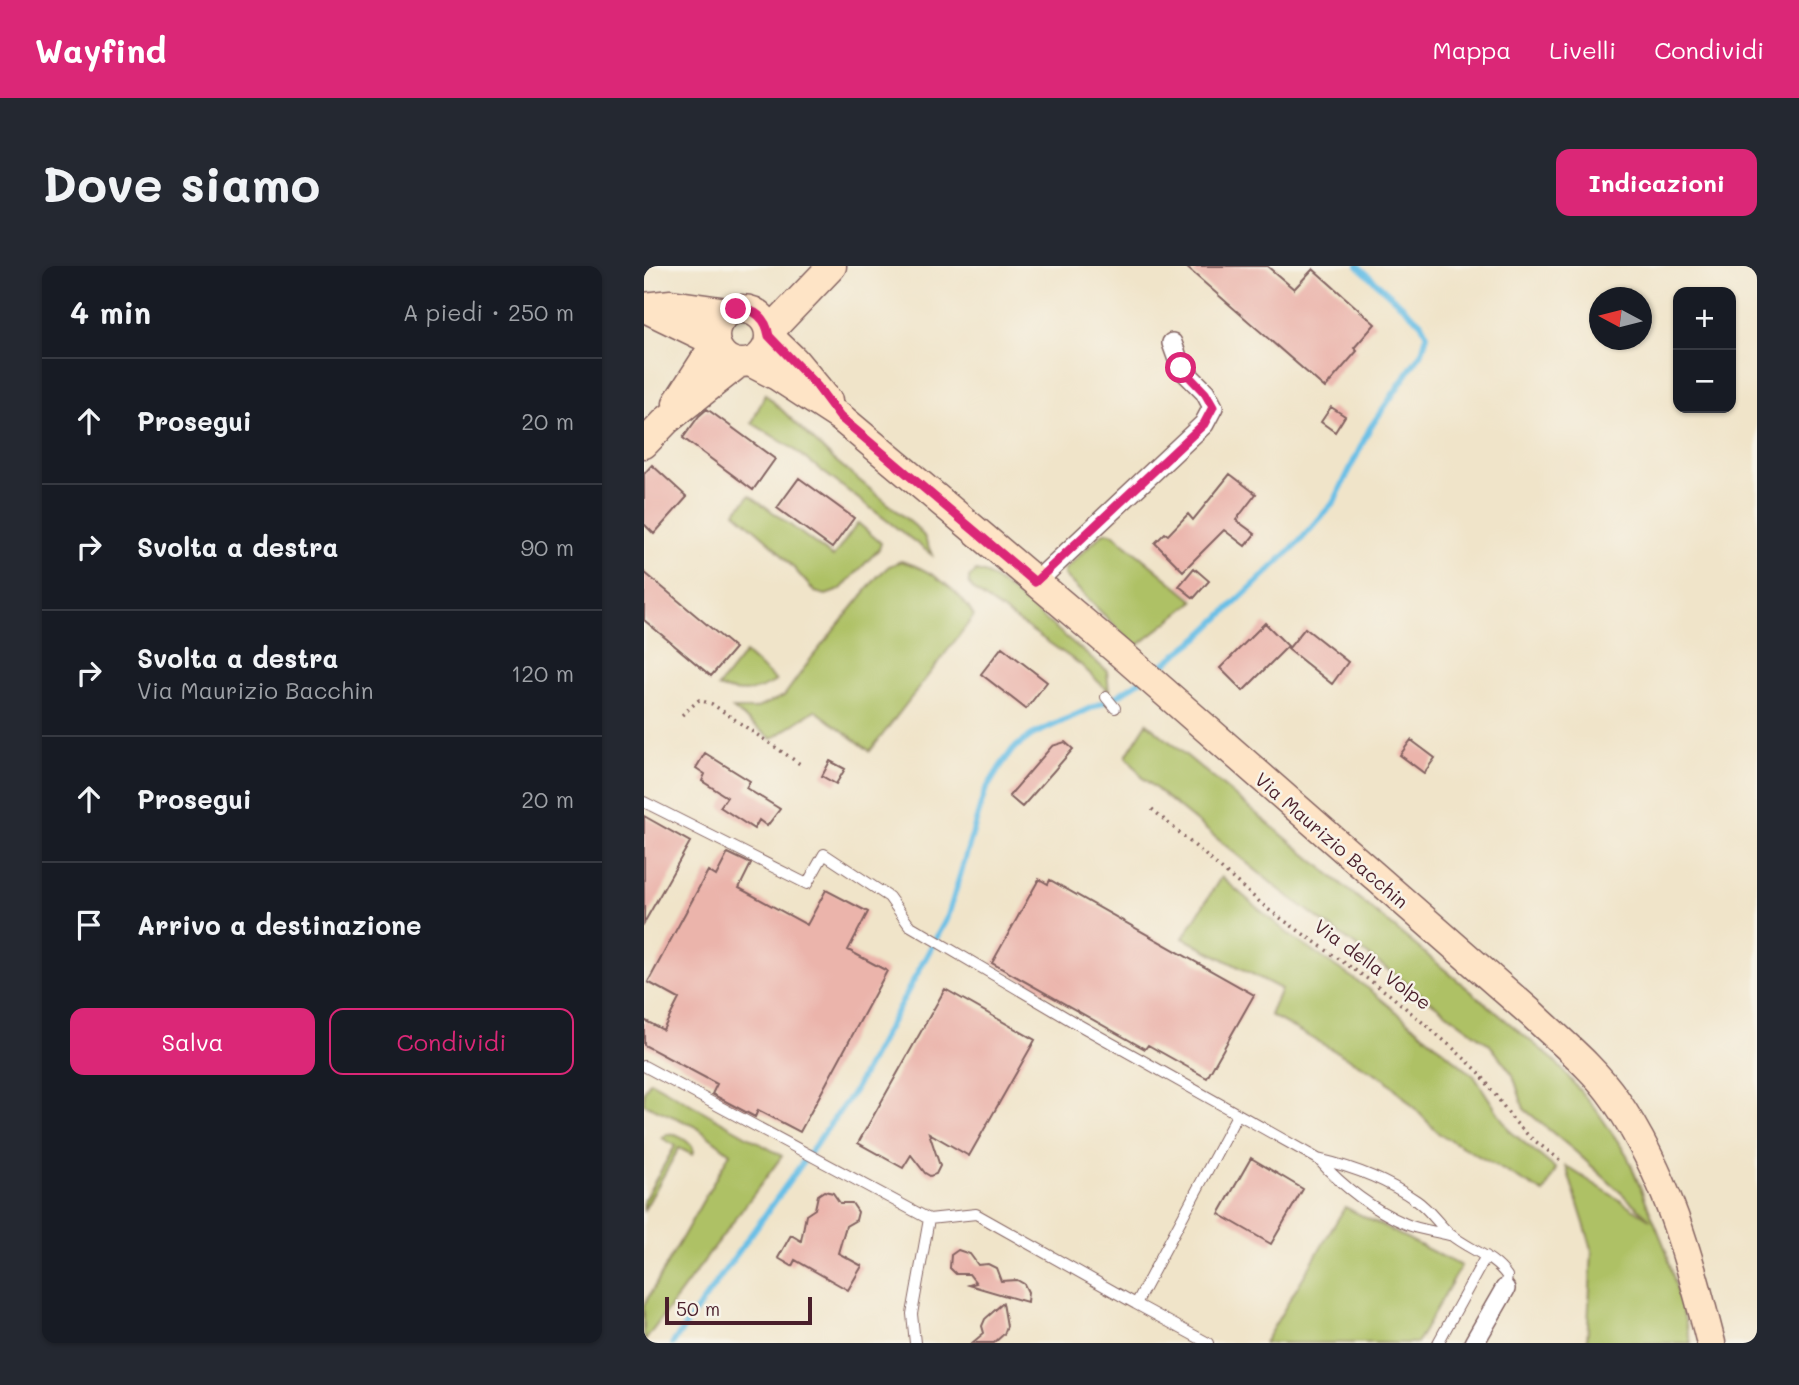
<!DOCTYPE html>
<html lang="it">
<meta charset="utf-8">
<style>
:root{--surface:#171b24;--page:#242831;--text:#f1f3f6;--muted:#9ea1a6;--line:#363941;--accent:#db2777}
body{margin:0;font-family:Mali,sans-serif;background:var(--page);color:var(--text)}
.controls{position:absolute;right:21px;top:21px;display:grid;overflow:hidden;border-radius:14px;box-shadow:0 2px 5px #0004}
.controls button{width:63px;height:63px;display:grid;place-items:center;padding:0;border:0;border-bottom:2px solid var(--line);background:var(--surface);color:var(--text);font:35px sans-serif}
.compass{position:absolute;left:945px;top:21px;width:63px;height:63px;border-radius:50%;background:var(--surface);box-shadow:0 2px 5px #0004;rotate:277deg}
.scale{position:absolute;left:21px;bottom:18px;width:147px;box-sizing:border-box;padding-left:7px;border:4px solid #4a1f2b;border-top:0;font-size:19px;line-height:24px;white-space:nowrap;color:#4a1f2b;-webkit-text-stroke:5px #f7f3e8;paint-order:stroke}
.stop{position:absolute;width:21px;height:21px;margin:-16px;border:5px solid #db2777;border-radius:50%;background:#fff}
.stop.end{background:#db2777;border-color:#fff;box-shadow:0 2px 7px #0008}
.list{margin:0;padding:0;list-style:none}
h2{display:flex;justify-content:space-between;align-items:center;height:91px;margin:0;padding:0 28px;font-size:30px}
h2 small{font-size:23px;font-weight:400;color:var(--muted)}
.list li{display:grid;grid-template-columns:46px 1fr auto;gap:21px;align-items:center;box-sizing:border-box;height:126px;padding:0 28px;border-top:2px solid var(--line)}
.list b{display:block;font-size:26px;white-space:nowrap}
.list p{margin:0;font-size:23px;white-space:nowrap;color:var(--muted)}
.list em{font-size:23px;font-style:normal;color:var(--muted)}
.actions{display:flex;gap:14px;padding:21px 28px}
.actions a{flex:1;padding:16px 0;border:2px solid var(--accent);border-radius:14px;text-align:center;font-size:24px;color:var(--accent)}
.actions .main{background:var(--accent);color:#fff}
.icon{flex:none;width:38px;height:38px;fill:none;stroke:currentColor;stroke-width:2;stroke-linecap:round;stroke-linejoin:round}
.map{position:relative;flex:none;width:1113px;height:1077px;overflow:hidden;border-radius:14px}
header{display:flex;align-items:center;gap:42px;box-sizing:border-box;height:98px;padding:0 35px;background:var(--accent);color:#fff}
header strong{font-size:33px}
nav{display:flex;gap:38px;margin-inline-start:auto;font-size:24px}
.intro{display:flex;align-items:center;justify-content:space-between;box-sizing:border-box;height:168px;padding:0 42px}
h1{margin:0;font-size:49px}
.button{padding:18px 32px;border-radius:14px;background:var(--accent);color:#fff;font-size:24px;font-weight:700}
main{display:flex;gap:42px;padding:0 42px}
aside{flex:1;background:var(--surface);border-radius:14px;box-shadow:0 2px 5px #0004}
.map>svg:first-child{display:block}
.green{fill:#aec165;stroke:#7c7048;stroke-width:2}
.lines{fill:none;stroke-linecap:round;stroke-linejoin:round}
.stream{stroke:#69bfe6;stroke-width:6}
.building{fill:#ebb4ab}
.lane-casing{stroke:#846462;stroke-width:12}
.street-casing{stroke:#846462;stroke-width:22}
.secondary-casing{stroke:#846462;stroke-width:31}
.path{stroke:#846462;stroke-width:3.5;stroke-dasharray:2 5;stroke-linecap:butt}
.lane{stroke:#fff;stroke-width:10}
.street{stroke:#fff;stroke-width:19}
.secondary{stroke:#fee4c6;stroke-width:28}
.route{stroke:#db2777;stroke-width:9}
.labels{text-anchor:middle;dominant-baseline:central;stroke-width:5;stroke-linejoin:round;paint-order:stroke}
.street-label{font-size:19px;fill:#4a1f2b;stroke:#f7f3e8}
</style>
<header>
<strong>Wayfind</strong>
<nav><a>Mappa</a><a>Livelli</a><a>Condividi</a></nav>
</header>
<div class="intro"><h1>Dove siamo</h1><a class="button">Indicazioni</a></div>
<main>
<aside>
<h2>4 min<small>A piedi · 250 m</small></h2>
<ul class="list">
<li><svg class="icon" aria-label="ahead" viewBox="0 0 24 24"><path d="M12 20V5M6 11l6-6 6 6"/></svg><div><b>Prosegui</b></div><em>20 m</em></li>
<li><svg class="icon" aria-label="right" viewBox="0 0 24 24"><path d="M7 20v-9h11M14 6l5 5-5 5"/></svg><div><b>Svolta a destra</b></div><em>90 m</em></li>
<li><svg class="icon" aria-label="right" viewBox="0 0 24 24"><path d="M7 20v-9h11M14 6l5 5-5 5"/></svg><div><b>Svolta a destra</b><p>Via Maurizio Bacchin</p></div><em>120 m</em></li>
<li><svg class="icon" aria-label="ahead" viewBox="0 0 24 24"><path d="M12 20V5M6 11l6-6 6 6"/></svg><div><b>Prosegui</b></div><em>20 m</em></li>
<li><svg class="icon" aria-label="arrive" viewBox="0 0 24 24"><path d="M6 21V4h12l-3 4 3 4H6"/></svg><div><b>Arrivo a destinazione</b></div></li>
</ul>
<div class="actions"><a class="main">Salva</a><a>Condividi</a></div>
</aside>
<div class="map">
<svg width="1113" height="1077" viewBox="0 0 1113 1077">
<rect width="100%" height="100%" fill="#f7f3e8"/>
<filter id="ink" filterUnits="userSpaceOnUse"><feTurbulence type="fractalNoise" baseFrequency=".0143" numOctaves="2"/><feDisplacementMap in="SourceGraphic" scale="14" xChannelSelector="R" yChannelSelector="G"/><feConvolveMatrix kernelMatrix="1 2 1 2 8 2 1 2 1" color-interpolation-filters="sRGB"/></filter>
<filter id="wash" filterUnits="userSpaceOnUse"><feTurbulence type="fractalNoise" baseFrequency=".00686" numOctaves="4" result="noise"/><feDisplacementMap in="SourceGraphic" scale="28" xChannelSelector="R" yChannelSelector="G"/><feGaussianBlur stdDeviation="1.57" result="paint"/><feColorMatrix in="noise" values="0 0 0 0 0 0 0 0 0 0 0 0 0 0 0 0 0 1.4 0 .05"/><feComposite in="paint" operator="in"/></filter>
<g filter="url(#wash)">
<rect width="100%" height="100%" fill="#f0e4c9"/>
<path class="green" d="M121 128 187 191 271 260 280 270 288 289 148 182 108 157Z
M106 229 189 291 214 257 237 277 235 283 196 324 182 329 171 326 131 281 91 246Z
M463 266 469 268 550 335 492 381 420 309V304L458 268Z
M257 295C286 303 315 324 330 350L226 485 171 444 128 473 89 443H111L140 430 169 390 234 310 245 300Z
M332 305 343 308 363 322 463 405 465 426 437 399 332 326 325 318V312Z
M101 387 132 415C112 427 97 429 74 421Z
M503 457 911 795 953 845 983 889 1022 984 1047 1077H943L948 983 922 900 1007 954 932 886 880 843 869 809 846 779 636 624 499 512 482 490Z
M577 611 648 671 725 723 830 810 866 865 912 903 900 927 794 867 760 831 740 812 626 749 637 723 539 672Z
M6 815 138 890 0 1076V1039L86 887 51 860 0 838V826Z
M23 868C34 868 48 876 50 886L49 889 35 882 0 944V934L31 880 18 872Z
M701 941 817 1000 773 1077H620Z"/>
<g class="lines">
<path class="stream" d="M508 407 554 372 655 276 690 236 726 162 778 86 783 69 777 57 714 0
M29 1077 210 825 304 650 341 525 356 501 369 483 388 469 473 430 496 415"/>
</g>
<g id="blocks">
<path class="building" d="M541 0H623L650 23 669 3 731 58 710 82 713 85 681 122Z
M687 141 701 150 691 166 677 156Z
M63 143 131 193 109 224 39 172 55 150Z
M8 199 43 231 10 268 0 258V208Z
M586 208 612 228 592 254 611 268 601 280 580 264 539 305 511 277 521 267 524 269 544 248 549 254Z
M155 212 210 252 188 282 133 242Z
M550 302 565 315 550 332 535 320Z
M0 306 91 382 67 410 0 354Z
M621 357 644 380 599 425 576 402Z
M661 362 704 396 688 418 644 383Z
M358 381 403 416 382 443 337 408Z
M767 474 791 492 780 507 756 489Z
M421 476 429 483 378 541 365 530 408 480Z
M61 487 106 515 102 522 136 543 123 560 115 554 110 563 76 541 83 531 58 515 61 508 52 502Z
M186 495 201 503 192 518 178 510Z
M0 550 46 576 0 657Z
M84 587 107 598 95 622 163 659 182 624 224 646 204 684 243 705 156 866 114 844 111 851 68 828 73 818 0 779V754L19 764 35 733 4 716 64 605 72 610Z
M395 613 404 618 406 614 610 729 563 812 504 779 501 783 348 697Z
M301 723 391 774 325 890 285 867 296 900 292 908 286 910 281 907 267 889 259 902 214 877Z
M607 892 659 923 627 978 575 948Z
M180 925 189 927 196 937H208L214 946 212 954 202 960 194 987 218 1000 204 1024 151 994 148 1000 134 992 147 969 157 975 162 949 171 943 174 929Z
M314 984 326 988 334 999 344 998 352 1002 357 1015 373 1014 380 1018 384 1026 383 1036 325 1019 332 1017 325 1008H312L306 1002 307 989Z
M359 1037 363 1060 360 1068 350 1077H328L340 1067 338 1060 341 1053Z"/>
</g>
</g>
<g filter="url(#ink)">
<use href="#blocks" fill-opacity="0" stroke="#846462" stroke-width="2"/>
<g class="lines">
<defs>
<path id="lane" d="M462 431 471 442
M0 536 163 618 180 588 245 631 265 659 428 755 674 893C709 901 743 914 773 935 786 944 795 959 807 969 826 984 849 990 863 1010L861 1023
M0 800 285 953 332 948 492 1038
M674 893C699 921 728 943 762 958 776 964 791 965 805 969
M271 1077 268 1048 285 953
M564 1077 492 1038 593 849
M794 1077 842 990"/>
<path id="street" d="M392 316 560 158 569 141 561 126 537 102 528 77
M830 1077 861 1023"/>
<path id="secondary" d="M0 41 27 38 84 46
M71 70a27 27 0 1 1 54 0a27 27 0 1 1-54 0Z
M3 43 71 76
M125 66 188 0
M125 70 150 94 184 135
M106 96 133 110 196 151 338 270 475 386 888 748C916 775 949 801 971 833 1024 911 1044 988 1067 1077
M33 137 71 78
M0 178 23 154 95 97"/>
</defs>
<use href="#lane" class="lane-casing"/>
<use href="#street" class="street-casing"/>
<use href="#secondary" class="secondary-casing"/>
<path class="path" d="M38 449 55 434 68 438 156 498
M508 543 625 644 745 728 810 783 835 806 870 855 887 872 916 894"/>
<use href="#lane" class="lane"/>
<use href="#street" class="street"/>
<use href="#secondary" class="secondary"/>
</g>
</g>
<g class="lines" filter="url(#ink)">
<path class="route" d="M92 43C111 42 122 52 125 70L173 120 196 151 391 316 560 158 569 141 561 127 537 102"/>
</g>
<g class="labels">
<g class="street-label">
<text transform="translate(688 574) rotate(41)">Via Maurizio Bacchin</text>
<text transform="translate(729 698) rotate(36)">Via della Volpe</text>
</g>
</g>
</svg>
<div class="controls">
<button>+</button>
<button>−</button>
</div>
<svg class="compass" viewBox="-18 -18 36 36"><path d="M0-13l5 13h-10z" fill="#e53935"/><path d="M0 13l5-13h-10z" fill="#9ea1a6"/></svg>
<div class="scale">50 m</div>
<div class="stop" style="left:537px;top:102px"></div>
<div class="stop end" style="left:92px;top:43px"></div>
</div>
</main>
